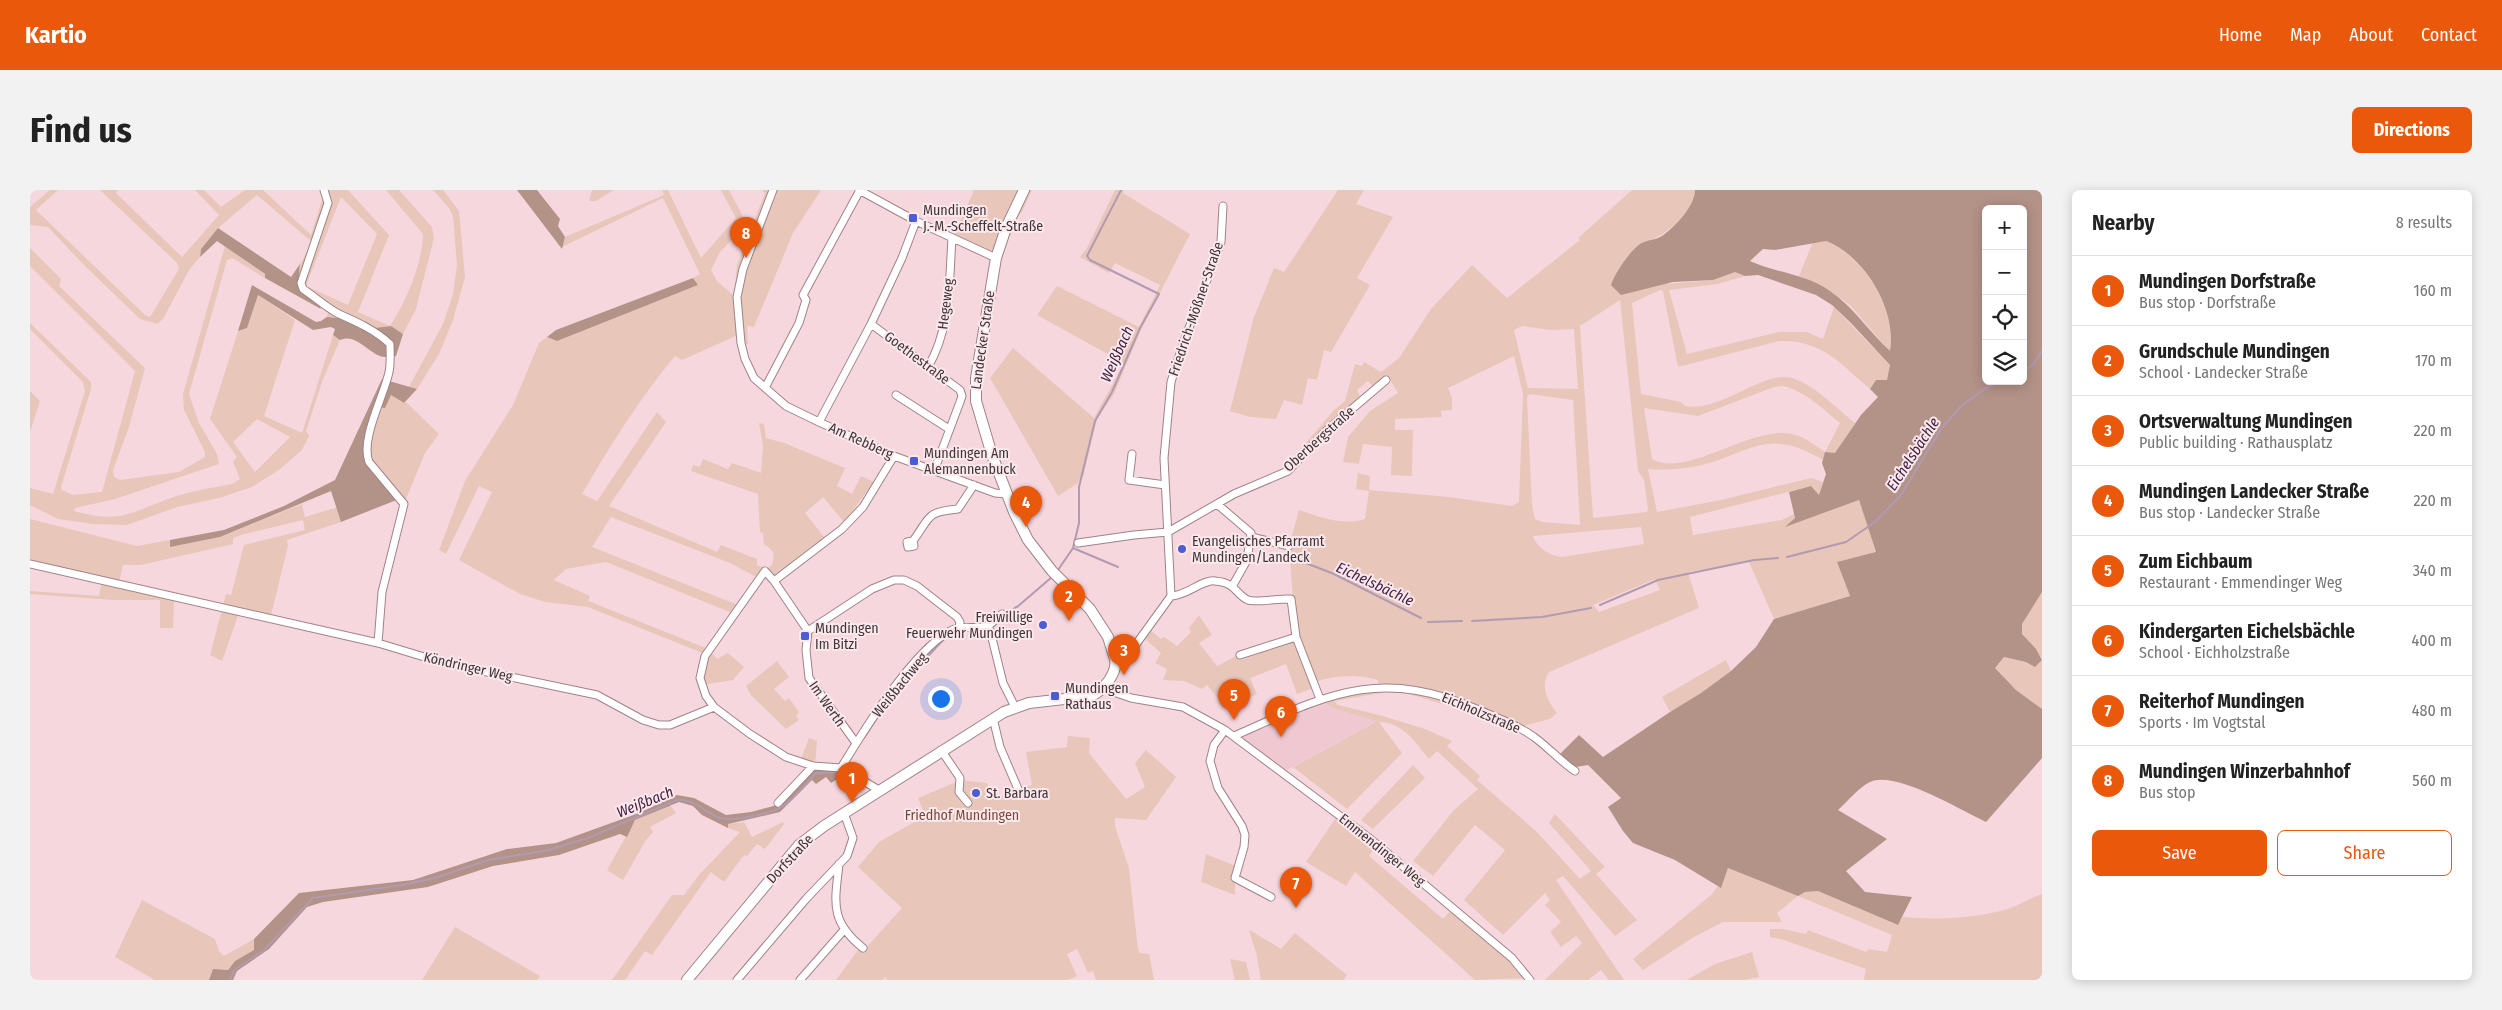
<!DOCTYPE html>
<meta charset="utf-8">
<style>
:root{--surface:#fff;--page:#f2f2f2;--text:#222;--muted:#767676;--line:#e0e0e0;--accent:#ea580c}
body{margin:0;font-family:"Fira Sans Condensed",sans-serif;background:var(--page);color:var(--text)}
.controls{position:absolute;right:15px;top:15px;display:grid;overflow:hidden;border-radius:8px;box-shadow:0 2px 12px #0003}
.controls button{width:45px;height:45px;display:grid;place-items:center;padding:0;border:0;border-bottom:1px solid var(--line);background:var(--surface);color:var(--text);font:25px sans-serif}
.you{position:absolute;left:910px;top:508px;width:18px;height:18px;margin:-12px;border:4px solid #fff;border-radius:50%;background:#1a73e8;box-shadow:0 0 0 8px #1a73e833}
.badge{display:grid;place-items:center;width:32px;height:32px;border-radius:50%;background:var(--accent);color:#fff;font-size:16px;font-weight:700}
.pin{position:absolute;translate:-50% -41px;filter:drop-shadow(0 1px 2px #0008)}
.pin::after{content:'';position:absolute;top:26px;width:18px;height:15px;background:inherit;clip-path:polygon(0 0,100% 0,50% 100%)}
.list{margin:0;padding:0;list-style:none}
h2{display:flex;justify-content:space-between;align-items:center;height:65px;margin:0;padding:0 20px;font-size:21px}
h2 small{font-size:16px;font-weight:400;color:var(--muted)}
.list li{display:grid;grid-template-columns:32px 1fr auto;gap:15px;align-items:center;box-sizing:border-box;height:70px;padding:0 20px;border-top:1px solid var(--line)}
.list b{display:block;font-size:19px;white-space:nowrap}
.list p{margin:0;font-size:16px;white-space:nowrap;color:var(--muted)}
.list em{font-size:16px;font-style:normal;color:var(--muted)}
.actions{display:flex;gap:10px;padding:15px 20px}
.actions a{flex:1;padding:11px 0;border:1px solid var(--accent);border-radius:8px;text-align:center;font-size:18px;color:var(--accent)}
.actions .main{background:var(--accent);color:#fff}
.icon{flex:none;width:28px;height:28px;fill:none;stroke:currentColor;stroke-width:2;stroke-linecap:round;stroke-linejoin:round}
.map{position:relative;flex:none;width:2012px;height:790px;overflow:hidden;border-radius:8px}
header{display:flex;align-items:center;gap:30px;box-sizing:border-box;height:70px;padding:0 25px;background:var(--accent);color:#fff}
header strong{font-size:24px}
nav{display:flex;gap:28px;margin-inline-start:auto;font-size:18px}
.intro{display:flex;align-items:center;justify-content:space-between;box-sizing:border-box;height:120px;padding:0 30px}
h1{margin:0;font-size:35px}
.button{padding:12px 22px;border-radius:8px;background:var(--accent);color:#fff;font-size:18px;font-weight:700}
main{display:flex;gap:30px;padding:0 30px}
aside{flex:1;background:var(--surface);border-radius:8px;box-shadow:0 2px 12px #0003}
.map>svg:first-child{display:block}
.built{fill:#efc8d1}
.green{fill:#e8c6ba;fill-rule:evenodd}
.forest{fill:#b39288;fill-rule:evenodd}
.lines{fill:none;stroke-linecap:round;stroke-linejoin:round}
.stream{stroke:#b29ab1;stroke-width:2}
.street-casing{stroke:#9f8389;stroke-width:9}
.secondary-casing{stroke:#9f8389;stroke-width:12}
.street{stroke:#fff;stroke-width:7}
.secondary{stroke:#fff;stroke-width:10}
.poi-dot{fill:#4c5cd1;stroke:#fbe8ec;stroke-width:2}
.labels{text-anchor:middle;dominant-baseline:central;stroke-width:4;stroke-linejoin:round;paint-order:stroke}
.poi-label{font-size:14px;fill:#403437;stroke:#fbe8ec;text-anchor:start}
.street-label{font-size:14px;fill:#403437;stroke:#fbe8ec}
.park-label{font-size:14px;fill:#7a4938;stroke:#fbe8ec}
.water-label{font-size:15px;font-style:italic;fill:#432143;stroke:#fbe8ec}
</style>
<header>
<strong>Kartio</strong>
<nav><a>Home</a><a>Map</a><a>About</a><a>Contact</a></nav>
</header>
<div class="intro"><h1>Find us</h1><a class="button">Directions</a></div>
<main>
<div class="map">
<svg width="2012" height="790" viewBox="0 0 2012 790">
<rect width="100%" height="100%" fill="#f7d7de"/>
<path class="built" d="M1291 511 1306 519 1348 530 1253 582 1207 547Z"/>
<path class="green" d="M20 0H28L6 20 115 125 120 127 149 79 147 73 70 0H88L86 3 152 67 189 25 165 0H174L191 17 215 0H233L281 45 295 0H318L359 45 328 122 360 136C376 112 393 72 393 44L356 0H369L402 37 404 48 386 119 373 144 361 136 337 139 310 126 308 128 297 127 298 122 270 100 268 92 270 74 282 52 227 5 188 38 171 59 170 67 159 80 133 129 127 134 110 129 54 75 18 37 0 35V17ZM311 7 347 44 318 115 276 96Z
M403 0H413L429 21 435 87 423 130 409 164 387 199 379 197 413 134 423 104 427 75 423 26 419 18Z
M562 0H584L566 11H559Z
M632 0H638L671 68 706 28 691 0H699L717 34 690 62 681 80 687 91 704 106 707 75 735 3 732 0H791L763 43 724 137 717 136 718 154 709 157 708 145 652 170 645 166C609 209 580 256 552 304L567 311 627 222 636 232 579 316 687 362 691 355 727 369V376L738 378 742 375C745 364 744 360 734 354L733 343 730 342 728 304 661 281 663 275 670 277 673 269 698 279 702 273 731 283 733 256 729 233 734 234 736 248 754 253 815 278 807 296 822 304 831 286 844 292 814 332 793 307 775 323 795 348 740 389 736 386 732 390 700 373 581 327 562 357 713 417 707 425 576 372 536 379 524 390 560 406 558 411 678 459 687 469 698 463 714 477 703 490 672 495 675 464 558 417 515 412 490 404 429 370 462 302 449 296 416 364 409 360 435 291 483 215 509 153 517 147 527 151 668 95 663 88 670 84 633 8 532 57 535 47 634 5Z
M944 0H1002L992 22 988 25 981 37 969 68 924 46Z
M1085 0H1094L1093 3 1160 44 1111 140 1084 204 1067 229 1053 287H1050L1048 293 1028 306 960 188 983 158 1064 228 1094 173 1007 125 1027 96 1109 137 1130 95 1085 73 1079 83 1050 67 1057 58Z
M1308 0H1334L1326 14 1363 27 1327 88 1340 95 1301 162 1294 160 1287 190 1278 188 1272 215 1254 210 1246 229 1220 227 1200 221 1224 127 1244 78 1254 82Z
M1602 0H1665C1665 24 1632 48 1611 54L1637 94 1683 90 1705 82 1715 86 1688 94 1639 100 1657 164 1749 142H1777L1793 149 1804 117 1860 175 1857 190H1846L1840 199C1811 174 1791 149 1749 151L1648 177 1633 101 1630 100 1602 113 1611 204 1651 212 1655 216C1690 223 1732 180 1762 188 1785 195 1807 219 1825 233L1805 264 1796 263 1793 270C1779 262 1766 255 1750 254 1728 251 1703 266 1683 272 1662 278 1640 281 1618 279L1627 322 1691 310 1781 288 1793 292 1789 305 1781 296 1660 327 1663 345 1752 330 1764 324 1765 328 1757 336 1829 310 1846 363 1807 372 1820 406 1744 429 1719 372 1658 382 1669 418 1519 482C1510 497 1517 510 1527 523L1520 529 1493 536 1499 547 1441 521 1431 520 1376 503 1357 502 1304 511 1308 515 1353 526 1395 539 1422 551 1417 556 1450 586 1447 590 1506 641 1550 689 1561 681 1519 633 1525 624 1575 677 1566 684 1607 730 1585 746 1533 686 1526 690 1594 790H1579L1571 780 1558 790H1515L1552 753 1546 746 1531 757 1520 742 1531 732 1515 715 1520 710 1515 703 1473 745 1434 710 1475 660 1445 635 1403 686 1383 671 1424 620 1448 599 1407 561 1399 569C1386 553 1373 532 1349 532L1372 563 1317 619 1263 577 1347 531 1306 519 1291 511 1349 499 1348 490C1330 484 1298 485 1282 494L1283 498 1267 504 1256 474 1220 488 1227 504 1196 518 1177 495 1172 499 1154 491 1133 490 1137 479 1125 473 1131 463 1114 448 1120 440 1131 449 1134 447 1147 456 1161 442 1159 438 1169 425 1182 445 1169 453 1187 476 1208 465 1211 470 1231 463 1230 459 1266 449 1259 356 1269 320C1291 327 1312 336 1335 329L1339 301 1326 299 1328 283 1340 286 1339 300 1419 307 1482 316 1489 312 1493 204 1484 166 1418 198 1422 208V220L1411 221 1412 227 1365 229V240H1383L1382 286 1361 285 1362 257 1333 254 1329 274 1313 272 1318 247 1340 221 1368 203 1358 186 1343 197 1338 191 1327 200 1330 206 1266 268 1264 267 1304 220 1315 211 1325 174 1332 176 1334 172 1351 182 1369 168 1401 119 1442 75 1477 108 1550 50 1548 48ZM1590 110 1608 281 1614 290 1618 319 1617 322 1563 328 1550 136ZM1492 136 1520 140 1544 139 1548 199 1498 198 1484 140ZM1753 196C1775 201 1793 219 1810 233L1795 262C1785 255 1775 247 1762 244 1721 235 1656 289 1622 269L1614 218 1668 226 1744 197ZM1499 204 1543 210 1550 335 1512 332 1505 329 1502 315 1497 208ZM1611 337 1614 354 1532 367C1520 366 1506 357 1503 346ZM1625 389 1630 400 1569 422 1563 415Z
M1796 51C1835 67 1867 120 1860 162L1821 116 1799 100 1769 86 1783 52Z
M195 56 235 85V88L202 68 197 70 159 204 169 233 187 264 189 274 85 309 45 318 44 321C90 334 99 323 141 308 160 301 181 298 202 294L210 289 203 272 207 267 180 229 208 141 217 138 228 105 265 130 234 226 272 243 303 145 310 150 293 189 276 241 279 246 272 260 249 280 222 297 189 308 147 317 97 335 63 334 28 329 0 315V298L23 304 55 201 53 192 0 139V133L61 192V199L31 297 32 300 43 305 72 302 105 181 0 76V58L31 89 29 96 115 178 99 237 83 280 84 287 90 290 149 282 175 267V262L154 220 153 204ZM227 229 260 247 225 282 203 252Z
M0 201 10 211 0 242Z
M361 205 374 213 376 212 409 244 395 263 374 314 339 272 337 248 348 217Z
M272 314 275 327 308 317 311 332 257 350 258 356 240 429 209 423 192 471 180 465 196 404 201 405 214 355 275 340 273 330 211 345 203 348V354L111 375H93L89 393 144 410 143 438H130V410H84L0 404V401L69 406 72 390 0 374V329L107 356 140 350V357L190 347Z
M2012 402V468L1992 444V433Z
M1974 467 1996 472 2005 477 2012 470V519L1986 500 1965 478Z
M1696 470 1701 481 1671 503 1640 522 1632 507Z
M747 471 759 487 744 499 755 511 759 508 769 522 766 526 769 530 756 539 721 505 716 496Z
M1038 546 1060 548 1059 563 1096 609 1115 597 1105 573 1116 560 1146 587 1116 630 1085 628V636L1099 678 1108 759 1110 763 1119 764 1124 790H1066L1063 781 1058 783 1047 759 1037 764 1047 786 1037 790H858L855 787 852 790H806L830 757 834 760 872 718 828 677 849 652 895 626 888 608 931 590 957 593 963 609 1002 595 996 562 1037 557Z
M779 548 787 551 785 574 771 569Z
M1383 575 1395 588 1343 639 1331 630Z
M1279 601 1482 767 1495 788 1445 790 1325 682 1316 696 1276 672 1307 626ZM1345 656 1421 720 1413 729 1339 666Z
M640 615 646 623 620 637 623 642 616 650 593 690 577 680 605 630Z
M714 632 722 647 753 632 754 634 735 659 727 654 717 666 714 665 694 692 681 682 622 765 615 761 595 790H582L642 705H654L669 685 710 642 698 638V634Z
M1176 664 1208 677 1205 688V705L1171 692Z
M1698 678 1768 706 1775 702 1788 701 1867 735 1873 727C1908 730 1950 729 1983 717 1993 713 2002 707 2012 704V790H1834L1836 779 1751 749 1740 747V739H1753L1776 744 1778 740 1836 762 1838 759 1857 762 1862 745 1768 706 1747 723 1752 732H1693L1664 747 1613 780 1603 769 1681 705 1688 696 1691 697Z
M112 710 185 749 189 761 194 766 224 749V760L205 771 198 780 183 779 179 790H125L85 767Z
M425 737 510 786 507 790H392Z
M1220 740 1251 759 1265 743 1317 785 1313 790H1231L1226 762 1219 741Z
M1722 762 1729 787 1714 790H1657L1685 774Z
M1200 769 1216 772 1220 790H1205Z"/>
<path class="forest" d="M487 0H507L530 29 528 36 535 47 532 59Z
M1665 0H2012V402L1992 434V444L2006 459 2012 470 2005 477 1996 472 1974 467 1965 478 1986 500 2012 519V568L1956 632C1932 621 1865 580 1840 592 1828 598 1818 611 1808 620L1857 649 1816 681 1835 702 1882 707 1868 735 1788 701 1775 702 1768 706 1698 678 1691 698 1645 670 1603 653 1593 641 1578 617 1591 608 1558 575 1546 577 1529 565 1549 545 1573 567 1640 522 1671 503 1701 481 1726 457 1744 429 1820 406 1807 372 1846 362 1829 310 1755 337 1765 328 1759 302 1781 296 1789 305 1796 284 1792 273 1795 262 1805 263 1831 225 1848 207 1840 199 1846 190H1857L1860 175 1821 133 1802 115 1786 105 1728 85 1715 86 1705 82 1683 90 1643 92 1591 105 1581 95C1585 83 1600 61 1610 54 1616 50 1626 50 1632 46 1645 37 1665 16 1665 0ZM1956 19H1993V191H1956ZM1796 51C1835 66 1867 120 1860 161 1839 142 1824 117 1800 101 1776 84 1746 83 1720 71L1733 59 1745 60Z
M188 38 261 87 270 74C265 113 281 95 291 119L235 88V84L187 51 170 67 171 59Z
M663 88 668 95 527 151 517 147 526 140Z
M222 95 286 132 291 131 297 127 308 128 310 126 337 139 361 136 373 144 366 166C361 167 354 168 350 166 337 161 325 143 310 150L303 145 305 139 301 137 283 140 228 105 217 138 208 141Z
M352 189 387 199 374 213 361 205 355 218 348 217 335 265 369 309 311 332 301 301 190 347 140 357V350L194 340 254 316 305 290Z
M786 579H809L817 583 801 593 796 587 786 594 782 590 750 622 698 634V638L672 625 663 616 649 612 605 630 597 647 590 644 529 665 463 676 398 697 293 712 277 717 239 759 207 781 203 790H179L183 779 198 780 205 771 224 760V749L269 703 383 690 477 659 526 653 609 623 647 605 664 608 696 625 721 622 751 614 782 581Z"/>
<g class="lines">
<path class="stream" d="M1993 181 2003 175 2012 161
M1043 358 1088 377
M1757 367 1816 352 1845 332 1871 305 1911 239 1931 216 1956 198 1971 191
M1263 368 1304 384 1391 428
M1243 371 1255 369
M1028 380 1043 358 1049 333V297L1065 231 1082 202 1110 138 1129 104 1060 70 1057 66 1091 0
M1570 415 1628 390 1724 370 1748 368
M987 417 1022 387
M1442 431 1512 427 1561 418
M1398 432 1432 431
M961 438 986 417
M866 500 916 447
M834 548 855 516
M200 790 204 780 234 760 283 708 372 695 405 688 458 670 519 660 560 647 647 610C661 608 674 620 685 626 699 634 739 624 753 616 765 608 776 594 786 583L811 582"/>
<defs>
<path id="street" d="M294 0 298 13 271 93 273 99C285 107 297 118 309 124 327 132 345 140 360 154 360 163 361 173 359 182 354 206 330 249 339 272L374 314 352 402 348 453
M743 0 713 79 707 107 711 153 715 169 724 188 756 216 789 232 864 266 965 303 977 304
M829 0 886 31 966 68
M841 134 872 68 886 31
M898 177C921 138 919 92 922 48
M735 198 769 133 776 110 773 105 830 0
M866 205 919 239
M789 232 841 134 930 200 932 206 930 212 904 281
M1102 264 1099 290 1135 295
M1187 314 1221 343 1217 370 1203 395
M1221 347 1259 356
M883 351 877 352 878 357 884 356 883 351C901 326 896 322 928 319L944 295
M1048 353 1104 345 1138 342 1204 304 1258 281 1295 242 1356 190
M0 374 348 453 414 473 567 505 613 530 629 535H640L684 517
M744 391 812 339 833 317 864 266
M1141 406C1156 406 1173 389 1185 391 1207 393 1205 404 1218 410 1225 413 1251 408 1261 409L1266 447 1290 509
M960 440 973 493 985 517
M778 441 842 399 864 390H874L887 396 927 427 930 432 929 437
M1210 465 1266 447
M1086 475 1104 457 1141 406 1134 268 1141 192 1153 154 1191 52 1193 16
M1072 498 1101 508 1153 517 1195 540 1338 647 1482 768 1500 790
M963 528 970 557 988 599
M1195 540 1184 555 1180 571 1188 598 1212 636 1215 645 1214 657 1205 688 1241 707
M1204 546C1297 505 1348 476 1449 520 1467 528 1488 535 1504 547 1518 557 1530 571 1545 581
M826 553 779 488 776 460 778 441 744 391 735 381 675 466 670 488 676 506 684 517 720 544 756 567 783 576 811 578 849 600
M911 560 930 588 929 602 938 613
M811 578C834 540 882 462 920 441 931 434 944 440 957 436 962 434 967 428 972 424
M748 613 783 576
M809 674C805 712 799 731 833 758
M707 790 776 709 817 666 823 648 814 623
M770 790 814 740"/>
<path id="secondary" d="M657 790 769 655 794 636 974 522 999 513 1061 506C1073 501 1088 483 1085 469L1078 447 1060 419 1022 381 998 350 984 322 962 265 946 211V188L966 68 976 38 994 0"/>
</defs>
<use href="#street" class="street-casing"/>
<use href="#secondary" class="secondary-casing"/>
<use href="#street" class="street"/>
<use href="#secondary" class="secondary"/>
</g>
<g class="poi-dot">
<rect x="878" y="23" width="10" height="10" rx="2.5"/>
<rect x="879" y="266" width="10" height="10" rx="2.5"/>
<circle cx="1152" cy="359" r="5"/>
<circle cx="1013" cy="435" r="5"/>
<rect x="770" y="441" width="10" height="10" rx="2.5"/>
<rect x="1020" y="501" width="10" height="10" rx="2.5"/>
<circle cx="946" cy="603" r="5"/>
</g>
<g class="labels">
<g class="poi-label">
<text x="893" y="20">Mundingen<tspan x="893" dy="16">J.-M.-Scheffelt-Straße</tspan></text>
<text x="894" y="263">Mundingen Am<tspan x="894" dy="16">Alemannenbuck</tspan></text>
<text x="1162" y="351">Evangelisches Pfarramt<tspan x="1162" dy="16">Mundingen/Landeck</tspan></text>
<text x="1003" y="427" text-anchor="end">Freiwillige<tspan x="1003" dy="16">Feuerwehr Mundingen</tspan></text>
<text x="785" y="438">Mundingen<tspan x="785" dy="16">Im Bitzi</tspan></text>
<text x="1035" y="498">Mundingen<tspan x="1035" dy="16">Rathaus</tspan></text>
<text x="956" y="603">St. Barbara</text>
</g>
<g class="street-label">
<text transform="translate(916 114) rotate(-83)">Hegeweg</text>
<text transform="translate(1166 119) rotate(-71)">Friedrich-Mößner-Straße</text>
<text transform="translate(953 150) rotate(-82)">Landecker Straße</text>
<text transform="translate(887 168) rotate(37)">Goethestraße</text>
<text transform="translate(1289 249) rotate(-42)">Oberbergstraße</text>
<text transform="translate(831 251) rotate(24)">Am Rebberg</text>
<text transform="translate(438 477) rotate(13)">Köndringer Weg</text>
<text transform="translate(870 495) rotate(-51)">Weißbachweg</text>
<text transform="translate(797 514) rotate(55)">Im Werth</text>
<text transform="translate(1451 523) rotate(23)">Eichholzstraße</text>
<text transform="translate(1352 660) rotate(39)">Emmendinger Weg</text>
<text transform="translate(760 669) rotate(-47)">Dorfstraße</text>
</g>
<g class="park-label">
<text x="932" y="625">Friedhof Mundingen</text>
</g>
<g class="water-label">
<text transform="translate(1087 164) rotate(-66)">Weißbach</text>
<text transform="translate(1883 264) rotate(-57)">Eichelsbächle</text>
<text transform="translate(1345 394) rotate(25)">Eichelsbächle</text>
<text transform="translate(615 612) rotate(-22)">Weißbach</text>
</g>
</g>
</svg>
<div class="controls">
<button>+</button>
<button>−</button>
<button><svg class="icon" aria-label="locate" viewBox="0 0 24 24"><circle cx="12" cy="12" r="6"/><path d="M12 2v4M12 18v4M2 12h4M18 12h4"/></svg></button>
<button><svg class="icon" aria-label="layers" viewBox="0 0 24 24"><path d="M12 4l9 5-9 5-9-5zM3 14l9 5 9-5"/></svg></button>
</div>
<div class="you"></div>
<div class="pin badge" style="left:822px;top:613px">1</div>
<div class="pin badge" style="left:1039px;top:431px">2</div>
<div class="pin badge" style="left:1094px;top:485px">3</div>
<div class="pin badge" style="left:996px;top:337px">4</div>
<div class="pin badge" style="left:1204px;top:530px">5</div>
<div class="pin badge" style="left:1251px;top:547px">6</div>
<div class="pin badge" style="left:1266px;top:718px">7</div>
<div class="pin badge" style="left:716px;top:68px">8</div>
</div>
<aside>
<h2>Nearby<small>8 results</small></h2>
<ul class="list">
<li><span class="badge">1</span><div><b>Mundingen Dorfstraße</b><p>Bus stop · Dorfstraße</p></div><em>160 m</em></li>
<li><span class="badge">2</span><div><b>Grundschule Mundingen</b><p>School · Landecker Straße</p></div><em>170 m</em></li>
<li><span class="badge">3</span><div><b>Ortsverwaltung Mundingen</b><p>Public building · Rathausplatz</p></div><em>220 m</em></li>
<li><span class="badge">4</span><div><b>Mundingen Landecker Straße</b><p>Bus stop · Landecker Straße</p></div><em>220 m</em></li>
<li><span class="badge">5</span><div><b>Zum Eichbaum</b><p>Restaurant · Emmendinger Weg</p></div><em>340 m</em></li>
<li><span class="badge">6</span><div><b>Kindergarten Eichelsbächle</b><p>School · Eichholzstraße</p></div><em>400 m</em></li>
<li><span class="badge">7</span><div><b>Reiterhof Mundingen</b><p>Sports · Im Vogtstal</p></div><em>480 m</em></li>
<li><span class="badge">8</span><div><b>Mundingen Winzerbahnhof</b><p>Bus stop</p></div><em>560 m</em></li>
</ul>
<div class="actions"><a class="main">Save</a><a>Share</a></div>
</aside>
</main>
